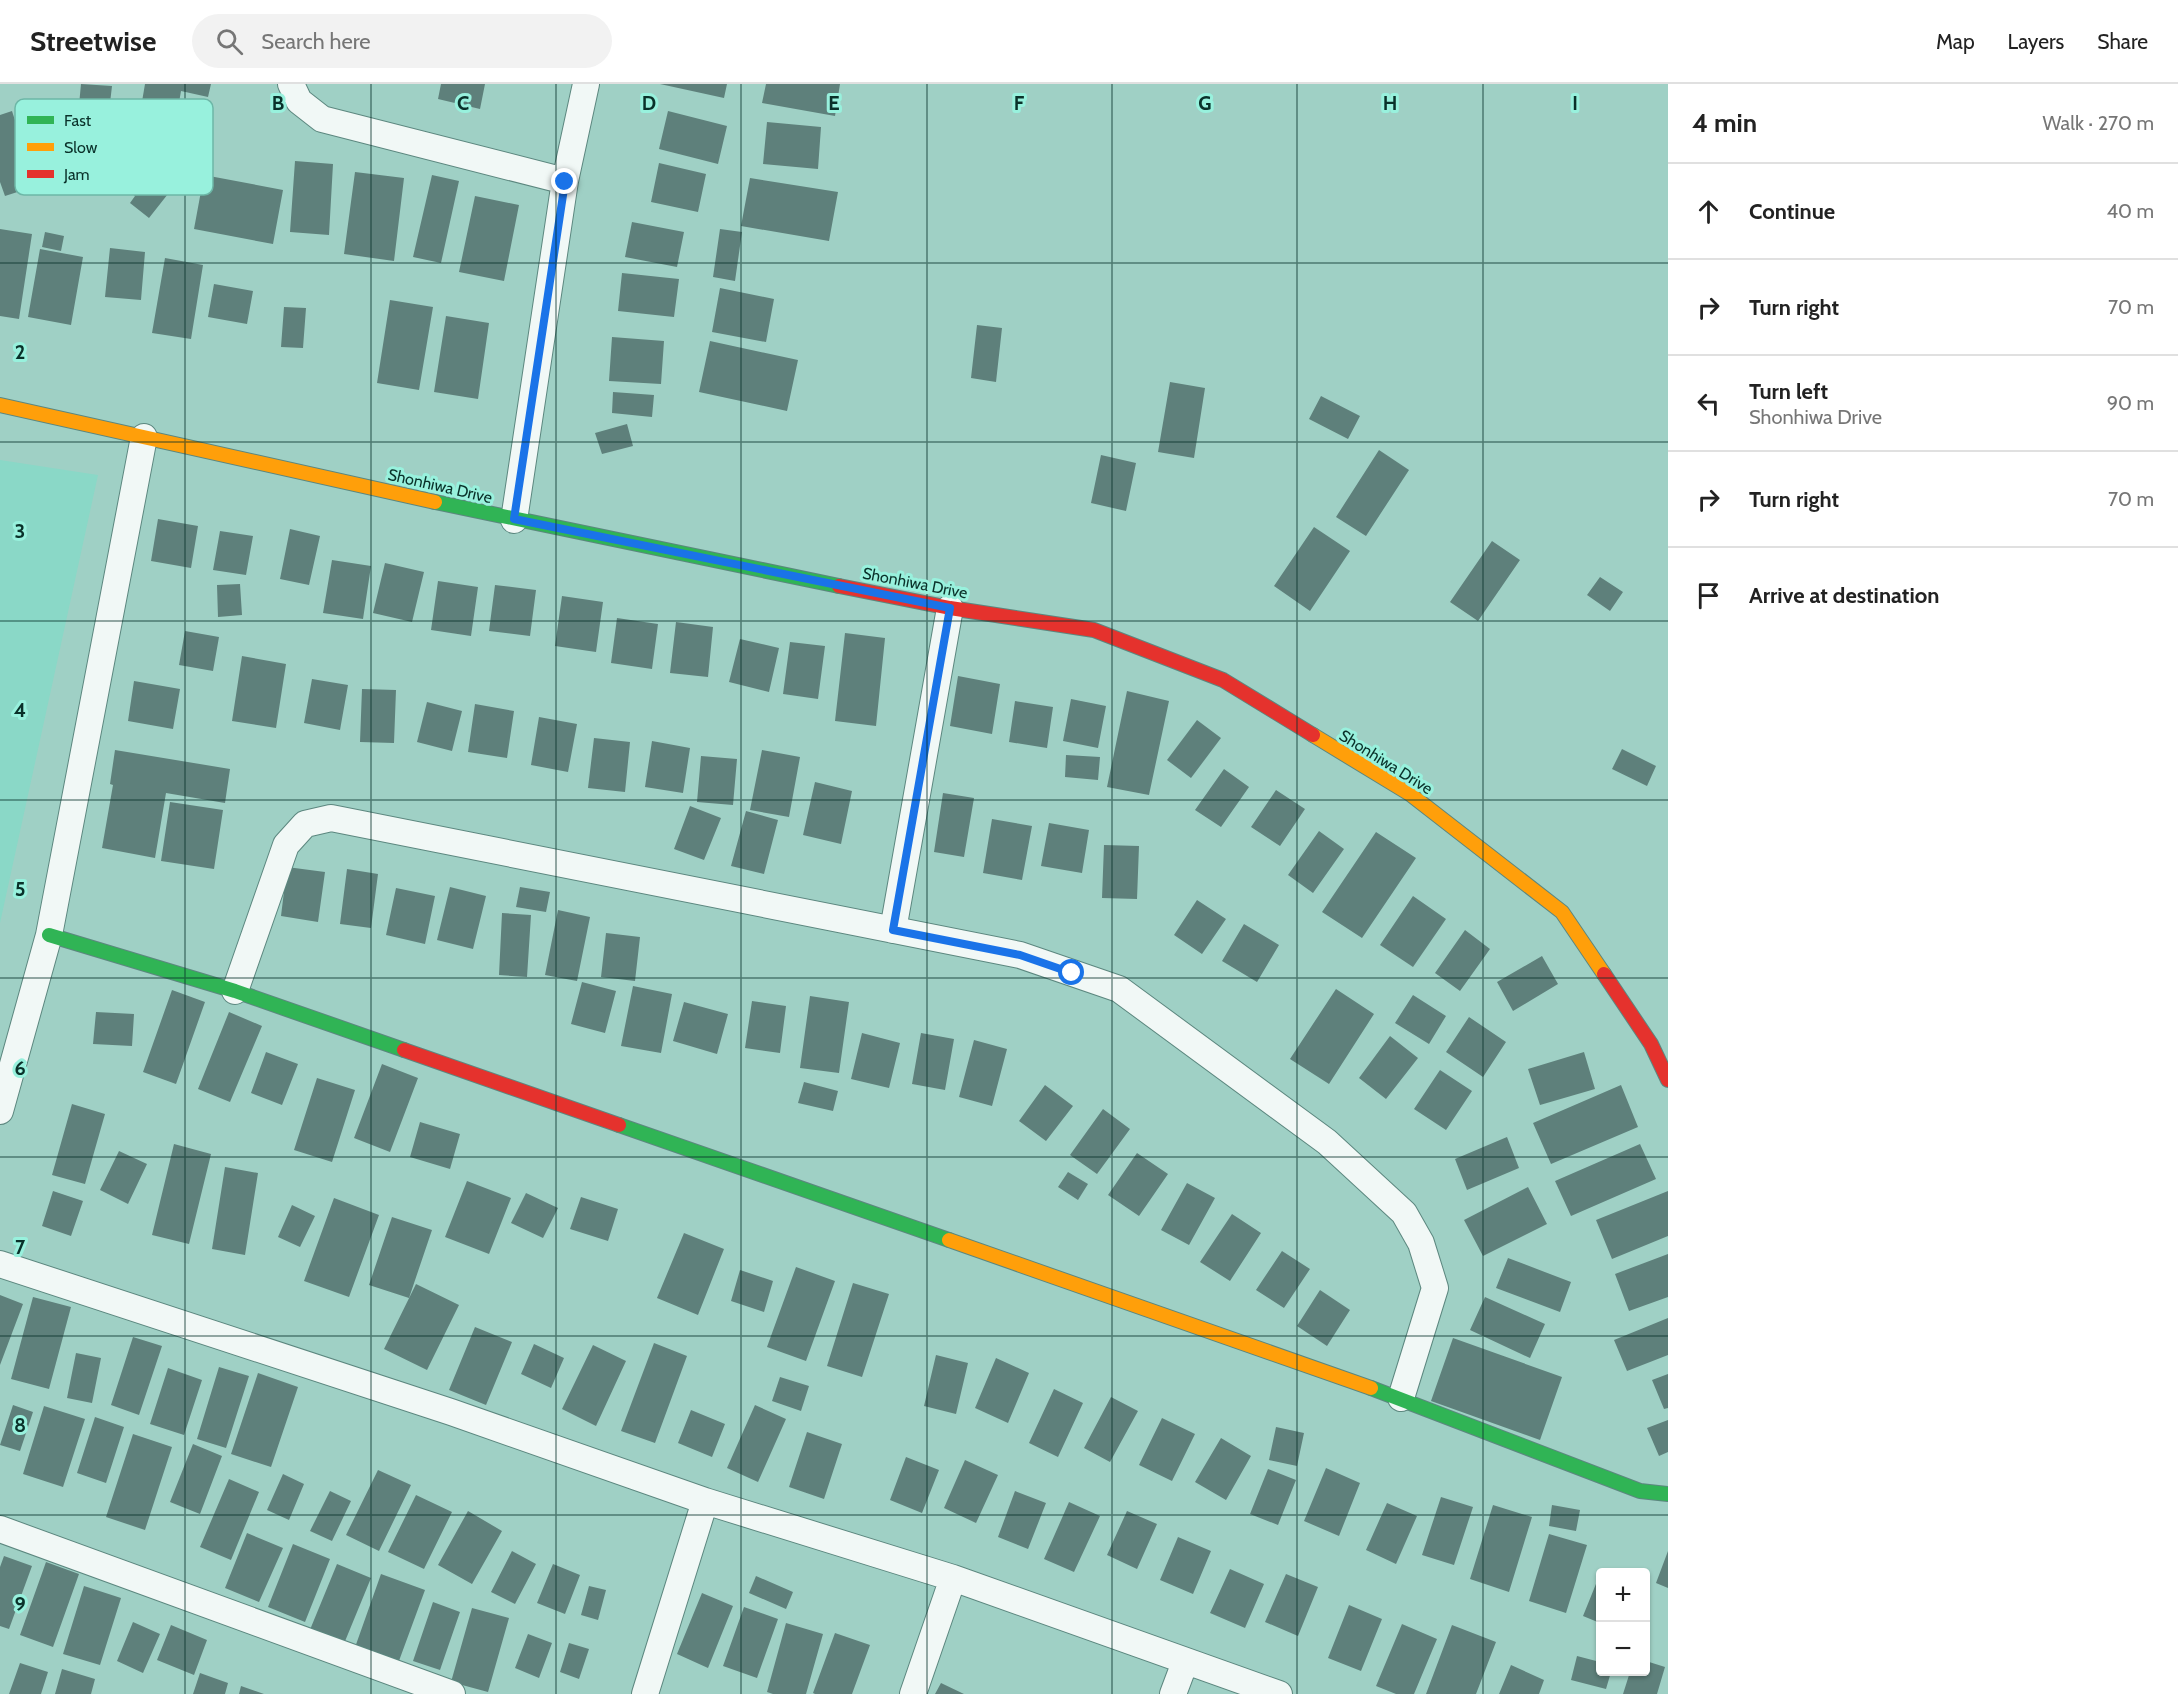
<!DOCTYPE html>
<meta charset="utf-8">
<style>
:root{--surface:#fff;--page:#f2f2f2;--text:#222;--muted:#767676;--line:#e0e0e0}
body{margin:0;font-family:Cabin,sans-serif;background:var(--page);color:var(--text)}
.controls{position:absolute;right:18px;bottom:18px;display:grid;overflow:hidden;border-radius:6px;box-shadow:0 2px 4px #0004}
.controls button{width:54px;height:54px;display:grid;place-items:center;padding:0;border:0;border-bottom:2px solid var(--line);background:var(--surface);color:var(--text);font:30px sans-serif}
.stop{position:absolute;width:18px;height:18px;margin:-14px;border:4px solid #1a73e8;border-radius:50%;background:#fff}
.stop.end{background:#1a73e8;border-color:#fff;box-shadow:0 2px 6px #0008}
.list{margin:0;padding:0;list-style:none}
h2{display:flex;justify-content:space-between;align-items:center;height:78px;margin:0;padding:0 24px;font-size:26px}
h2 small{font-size:20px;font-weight:400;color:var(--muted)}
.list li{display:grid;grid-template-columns:39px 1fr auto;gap:18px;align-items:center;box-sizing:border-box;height:96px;padding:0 24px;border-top:2px solid var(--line)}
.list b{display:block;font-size:22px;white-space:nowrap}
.list p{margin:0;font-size:20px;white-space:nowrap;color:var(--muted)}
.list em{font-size:20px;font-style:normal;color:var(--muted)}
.icon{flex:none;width:33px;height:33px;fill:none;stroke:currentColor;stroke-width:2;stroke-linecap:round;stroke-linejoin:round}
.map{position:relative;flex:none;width:1668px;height:1610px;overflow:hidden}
header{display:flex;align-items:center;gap:36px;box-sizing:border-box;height:84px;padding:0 30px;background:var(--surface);border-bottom:2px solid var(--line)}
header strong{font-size:28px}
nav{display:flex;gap:33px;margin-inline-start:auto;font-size:21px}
.search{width:420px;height:54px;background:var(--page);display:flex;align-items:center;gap:15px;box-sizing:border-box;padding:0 21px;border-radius:33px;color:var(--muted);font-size:22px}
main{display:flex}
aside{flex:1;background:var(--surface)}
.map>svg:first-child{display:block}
.built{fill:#8ad8c7}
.building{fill:#5e807b}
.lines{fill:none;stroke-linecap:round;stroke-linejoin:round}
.street-casing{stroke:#5c877f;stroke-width:28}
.fast-casing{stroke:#5c877f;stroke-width:16}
.slow-casing{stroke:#5c877f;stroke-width:16}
.jam-casing{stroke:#5c877f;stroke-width:16}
.street{stroke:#f1f8f6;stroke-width:26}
.fast{stroke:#30b455;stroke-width:14}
.slow{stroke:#ff9f0a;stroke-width:14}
.jam{stroke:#e5322d;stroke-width:14}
.route{stroke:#1a73e8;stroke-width:8}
.grid{fill:none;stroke:#0a312a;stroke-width:1.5;stroke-opacity:0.55}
.labels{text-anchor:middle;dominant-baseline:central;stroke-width:6;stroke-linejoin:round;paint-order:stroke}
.street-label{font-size:16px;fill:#0a312a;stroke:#98f1dd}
.key{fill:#98f1dd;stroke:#6db7a7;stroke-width:1.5}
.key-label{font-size:16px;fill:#0a312a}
.grid-label{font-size:20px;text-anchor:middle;font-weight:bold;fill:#0a312a;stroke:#98f1dd;stroke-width:6;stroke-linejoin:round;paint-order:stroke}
</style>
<header>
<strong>Streetwise</strong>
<div class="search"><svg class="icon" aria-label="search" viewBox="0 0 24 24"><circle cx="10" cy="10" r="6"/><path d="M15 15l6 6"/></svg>Search here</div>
<nav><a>Map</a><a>Layers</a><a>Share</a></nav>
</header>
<main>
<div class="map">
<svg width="1668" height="1610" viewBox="0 0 1668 1610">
<rect width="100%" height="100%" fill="#9fd0c5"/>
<path class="built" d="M0 376 98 391 0 839Z"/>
<path class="building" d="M81 0 112 2 107 45 77 42Z
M145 0H211L208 13 181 7 174 48 138 41Z
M441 0H485L480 25 438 15Z
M660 0H727L724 14Z
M766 0H840L835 32 762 19Z
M12 27 36 102 5 112 0 98V31Z
M668 27 727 42 718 80 659 65Z
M767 38 821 43 818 85 763 80Z
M170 67 190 82 149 134 130 119 135 112 110 93 124 76 148 95Z
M295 77 333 80 329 151 290 148Z
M659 79 706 90 698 128 651 118Z
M355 88 404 94 394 177 344 170Z
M204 91 283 106 273 160 194 145Z
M432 91 459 97 441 179 413 173Z
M750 94 838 108 829 157 741 142Z
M475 112 519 121 504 197 459 188Z
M632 138 684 148 677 183 625 173Z
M0 145 32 150 19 235 0 232Z
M720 145 742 148 735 197 713 193Z
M45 148 64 152 61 167 42 163Z
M110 164 145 168 141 216 105 213Z
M40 165 83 173 71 241 28 233Z
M165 174 203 181 191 255 152 249Z
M622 189 679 195 674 233 618 227Z
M214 200 253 207 247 240 208 233Z
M720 204 774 215 766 258 712 248Z
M390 216 433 223 419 306 377 299Z
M284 223 306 224 303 264 281 263Z
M446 232 489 239 478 315 434 308Z
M977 241 1002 244 996 298 971 294Z
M612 253 664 257 661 300 609 297Z
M710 257 798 276 787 327 699 308Z
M1170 298 1205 304 1194 374 1158 368Z
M613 308 654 311 652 333 612 329Z
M1321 312 1360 332 1348 355 1309 335Z
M627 340 633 362 602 370 595 349Z
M1379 366 1409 386 1366 452 1336 433Z
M1101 371 1136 379 1126 427 1091 419Z
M158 435 198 442 191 484 151 477Z
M1314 443 1350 467 1310 527 1274 502Z
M290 445 320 452 309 501 280 495Z
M220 447 253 452 246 491 213 486Z
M1492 457 1520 476 1478 537 1450 518Z
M332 476 371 482 363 535 323 529Z
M385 479 424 488 412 538 373 529Z
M1600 493 1623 508 1610 527 1587 511Z
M438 497 478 503 471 552 431 546Z
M240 500 242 531 218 533 217 501Z
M495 501 536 506 530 552 489 547Z
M562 512 603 518 596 568 555 562Z
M617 534 658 540 652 585 611 579Z
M676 538 713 543 708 593 670 589Z
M185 547 219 553 213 587 179 581Z
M845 549 885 554 876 642 835 637Z
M740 555 779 564 769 608 729 598Z
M790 558 825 562 818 615 783 610Z
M242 572 286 580 276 644 232 637Z
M958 592 1000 600 992 650 950 642Z
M312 595 348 601 340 646 304 639Z
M134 597 180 605 173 645 128 637Z
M362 605 396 606 394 659 360 658Z
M1127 607 1169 617 1149 711 1107 703Z
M1071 615 1106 622 1098 664 1063 657Z
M1015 617 1053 623 1047 664 1009 658Z
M427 618 462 627 452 667 417 658Z
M475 620 514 627 507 674 468 668Z
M539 633 577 640 568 688 531 681Z
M1197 636 1221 654 1191 694 1167 676Z
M594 654 630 658 625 708 588 704Z
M652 657 690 664 683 709 645 703Z
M1622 665 1656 682 1647 702 1612 685Z
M115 666 230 685 225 719 166 709 155 774 102 764 113 701 110 700Z
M762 666 800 673 789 733 750 726Z
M1066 671 1100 673 1098 696 1065 693Z
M701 672 737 675 733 721 697 718Z
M1224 685 1249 703 1221 743 1195 726Z
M815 698 852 707 841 760 803 751Z
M1276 706 1305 725 1280 762 1251 743Z
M943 709 974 714 964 773 934 768Z
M170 718 223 726 214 785 161 777Z
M690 722 721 734 704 776 674 765Z
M746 727 778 736 764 790 731 782Z
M992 735 1032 742 1022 796 983 789Z
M1049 739 1089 746 1082 789 1041 782Z
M1319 747 1344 765 1313 809 1288 791Z
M1376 748 1416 774 1362 854 1322 828Z
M1104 761 1139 762 1137 815 1102 814Z
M287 783 325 788 318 838 281 832Z
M347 785 378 790 371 844 340 840Z
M450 803 486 812 473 865 437 856Z
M520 803 550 808 546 828 516 823Z
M396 804 435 812 425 860 386 851Z
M1413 812 1446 835 1413 883 1380 861Z
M1197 816 1226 835 1202 870 1174 851Z
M558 826 590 833 577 897 545 891Z
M502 829 531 831 527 893 499 891Z
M1244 840 1279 861 1257 898 1222 877Z
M1465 846 1490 865 1460 907 1435 889Z
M606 849 640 853 635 897 601 893Z
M1542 872 1558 900 1513 927 1497 898Z
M582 898 616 907 605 949 571 940Z
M633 902 672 910 661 969 621 962Z
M1336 905 1374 930 1329 1000 1290 975Z
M172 906 205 918 176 1000 143 988Z
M1413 911 1446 932 1429 960 1395 939Z
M810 912 849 918 839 989 800 984Z
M752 917 786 922 780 969 745 964Z
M684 918 728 930 717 970 673 957Z
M96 928 134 930 132 962 93 960Z
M229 928 262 942 230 1018 198 1005Z
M1469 933 1506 958 1483 993 1446 968Z
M862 949 900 959 889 1004 851 995Z
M921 949 954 955 945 1006 912 1000Z
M1390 952 1418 974 1386 1015 1359 994Z
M974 956 1007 965 992 1022 959 1013Z
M266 968 298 980 282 1021 251 1009Z
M1584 968 1595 1005 1540 1021 1528 985Z
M382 980 418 994 390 1068 354 1054Z
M1440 986 1472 1007 1446 1046 1414 1025Z
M317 994 355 1006 332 1078 294 1066Z
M804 998 838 1007 833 1027 798 1019Z
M1045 1001 1073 1022 1046 1057 1019 1037Z
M1621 1001 1638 1043 1551 1080 1533 1039Z
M72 1020 105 1030 85 1100 52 1091Z
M1103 1025 1130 1045 1097 1090 1070 1071Z
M420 1038 460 1050 450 1085 410 1073Z
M1507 1053 1519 1084 1467 1106 1455 1075Z
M174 1060 211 1070 189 1160 152 1151Z
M1640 1060 1656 1095 1571 1132 1555 1097Z
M119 1067 147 1080 128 1120 100 1106Z
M1137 1069 1168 1090 1139 1132 1108 1111Z
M225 1083 258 1089 245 1171 212 1165Z
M1068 1088 1088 1100 1078 1116 1058 1103Z
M467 1097 511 1114 489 1170 445 1153Z
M1187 1099 1215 1114 1189 1161 1161 1146Z
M1528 1103 1547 1140 1483 1172 1464 1136Z
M53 1107 83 1117 71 1152 42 1142Z
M1668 1107V1152L1612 1175 1596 1136Z
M526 1109 558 1124 543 1154 511 1139Z
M581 1113 618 1125 608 1157 570 1145Z
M334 1114 379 1131 349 1213 304 1197Z
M292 1121 315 1132 300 1163 278 1153Z
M1232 1130 1261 1149 1230 1197 1200 1178Z
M392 1133 432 1146 409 1214 369 1201Z
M684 1149 724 1165 698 1231 657 1214Z
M1282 1167 1310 1185 1284 1224 1256 1206Z
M1668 1170V1213L1629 1227 1615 1190Z
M1508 1174 1571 1198 1560 1228 1496 1204Z
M796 1183 835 1197 806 1277 767 1263Z
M740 1186 773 1197 764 1228 731 1217Z
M853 1199 889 1210 862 1293 827 1282Z
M416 1200 459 1221 427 1286 384 1265Z
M1320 1206 1350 1226 1327 1262 1297 1242Z
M0 1211 23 1220 0 1281Z
M33 1213 71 1223 49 1305 11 1295Z
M1485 1213 1545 1240 1530 1274 1470 1246Z
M1668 1234V1271L1627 1287 1614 1256Z
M475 1243 512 1258 486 1321 449 1306Z
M133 1253 162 1262 139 1331 111 1321Z
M1453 1254 1562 1293 1540 1356 1431 1317Z
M654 1259 687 1272 655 1359 621 1347Z
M534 1260 564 1274 551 1304 521 1290Z
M593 1261 626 1277 596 1342 562 1325Z
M76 1269 101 1274 92 1319 67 1314Z
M936 1271 968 1279 956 1330 924 1322Z
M996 1274 1029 1289 1008 1339 975 1324Z
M219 1283 249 1292 226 1364 197 1355Z
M168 1284 202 1296 184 1351 150 1340Z
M258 1289 298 1303 271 1383 231 1370Z
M1668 1290V1324L1664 1325 1652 1296Z
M780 1293 809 1302 801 1327 772 1317Z
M1054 1305 1083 1319 1058 1373 1029 1359Z
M1111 1313 1138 1327 1110 1378 1084 1364Z
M13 1321 33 1328 20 1367 0 1361Z
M755 1321 786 1335 758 1398 727 1384Z
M44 1322 85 1335 63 1403 23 1390Z
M691 1326 725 1340 712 1373 678 1359Z
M95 1333 124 1343 106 1399 77 1389Z
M1162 1334 1195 1350 1172 1397 1139 1381Z
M1668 1336V1368L1659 1372 1647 1344Z
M1276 1343 1304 1349 1297 1382 1269 1376Z
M807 1348 842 1360 824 1415 789 1403Z
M133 1350 172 1363 145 1446 106 1433Z
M1221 1354 1251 1372 1226 1416 1195 1398Z
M193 1360 222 1372 200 1430 170 1418Z
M906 1373 939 1386 922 1429 890 1416Z
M965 1376 998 1391 976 1439 944 1424Z
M1326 1384 1360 1399 1339 1452 1304 1437Z
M1268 1385 1296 1396 1278 1441 1250 1430Z
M378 1386 411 1401 379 1467 346 1451Z
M283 1390 304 1400 289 1436 267 1426Z
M229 1395 259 1408 231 1476 200 1463Z
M330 1407 351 1417 332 1457 310 1447Z
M1015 1407 1046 1419 1028 1465 998 1453Z
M416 1411 452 1428 424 1485 388 1468Z
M1441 1413 1473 1423 1454 1481 1422 1471Z
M1069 1418 1100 1432 1074 1488 1044 1475Z
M1387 1419 1417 1432 1396 1480 1366 1466Z
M1493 1421 1532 1433 1509 1508 1470 1495Z
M1552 1421 1580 1426 1576 1447 1549 1442Z
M468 1427 502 1447 472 1500 438 1481Z
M1127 1427 1157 1440 1137 1485 1107 1471Z
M247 1449 283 1464 259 1518 225 1504Z
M1549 1450 1587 1461 1566 1529 1529 1517Z
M1178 1453 1211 1467 1193 1510 1160 1496Z
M293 1460 330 1475 305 1538 268 1523Z
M512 1467 536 1480 515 1520 491 1508Z
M1668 1467V1504L1656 1499Z
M4 1472 32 1482 9 1545 0 1542V1483Z
M46 1478 79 1490 53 1563 20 1551Z
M337 1480 371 1494 341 1567 307 1553Z
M553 1480 580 1491 565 1530 537 1519Z
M1230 1485 1264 1500 1245 1544 1210 1529Z
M381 1490 425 1506 396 1585 353 1569Z
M1286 1490 1318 1503 1298 1552 1265 1538Z
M1600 1490V1539L1583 1532Z
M756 1492 793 1508 786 1525 749 1509Z
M84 1502 121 1514 100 1581 63 1570Z
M589 1502 606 1506 598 1536 581 1531Z
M702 1509 733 1522 708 1584 677 1570Z
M433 1518 460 1528 440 1586 413 1577Z
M1349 1521 1382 1535 1361 1587 1328 1574Z
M744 1523 778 1535 757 1594 723 1582Z
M472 1524 509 1534 488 1608 451 1598Z
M133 1538 160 1550 143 1589 117 1577Z
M786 1539 823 1550 806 1610H773L767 1608Z
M1402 1540 1437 1555 1414 1610H1396L1376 1602Z
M171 1541 207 1556 194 1591 157 1576Z
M1452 1541 1496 1558 1476 1610H1426Z
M835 1549 870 1561 852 1610H815L813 1609Z
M528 1550 552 1559 539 1594 515 1584Z
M569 1559 589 1565 579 1595 560 1588Z
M1577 1572 1600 1578V1588H1611L1606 1605 1571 1596Z
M1646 1577 1665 1583 1657 1610H1623L1630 1588H1646Z
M20 1579 48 1588 41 1610H9Z
M1511 1581 1544 1596 1539 1610H1499Z
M62 1585 95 1595 91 1610H55Z
M200 1589 228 1599 225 1610H193Z
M941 1599 964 1610H935Z
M241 1602 264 1610H239Z"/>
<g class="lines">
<defs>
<path id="street" d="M291 0 299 17 322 35 565 97
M514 436 565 97 586 0
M893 846 950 524
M235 907 286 761 305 740 331 734 1020 871 1119 905 1327 1058 1404 1129 1421 1159 1435 1204 1401 1314
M0 1027 49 851 144 353
M0 1180 451 1328 705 1417 953 1494 1279 1610
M0 1445 452 1610
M645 1610 705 1417
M913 1610 953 1494
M1173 1610 1185 1578"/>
<path id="fast" d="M435 418 839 502
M49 851 235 907 404 966
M619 1041 949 1156
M1371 1304 1640 1407 1668 1410"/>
<path id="slow" d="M0 321 435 418
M1313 651 1410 710 1562 828 1604 890
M949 1156 1371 1304"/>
<path id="jam" d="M839 502 950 524 1094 546 1223 596 1313 651
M1604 890 1651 960 1668 996
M404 966 619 1041"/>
</defs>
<use href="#street" class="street-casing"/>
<use href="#fast" class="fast-casing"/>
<use href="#slow" class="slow-casing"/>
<use href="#jam" class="jam-casing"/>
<use href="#street" class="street"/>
<use href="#fast" class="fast"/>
<use href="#slow" class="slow"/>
<use href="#jam" class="jam"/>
</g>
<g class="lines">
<path class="route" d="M565 98 514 435 950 524 893 846 1020 871 1072 889"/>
</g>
<path class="grid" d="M185 0V1610M371 0V1610M556 0V1610M741 0V1610M927 0V1610M1112 0V1610M1297 0V1610M1483 0V1610M0 179H1668M0 358H1668M0 537H1668M0 716H1668M0 894H1668M0 1073H1668M0 1252H1668M0 1431H1668"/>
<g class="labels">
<g class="street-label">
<text transform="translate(440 402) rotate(13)">Shonhiwa Drive</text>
<text transform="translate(915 499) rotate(11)">Shonhiwa Drive</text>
<text transform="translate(1386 678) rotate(32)">Shonhiwa Drive</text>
</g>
</g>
<rect x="15" y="15" width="198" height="96" rx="9" class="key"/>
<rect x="27" y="32" width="27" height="8" fill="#30b455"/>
<rect x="27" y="59" width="27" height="8" fill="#ff9f0a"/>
<rect x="27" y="86" width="27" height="8" fill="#e5322d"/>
<g class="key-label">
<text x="64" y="42">Fast</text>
<text x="64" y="69">Slow</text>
<text x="64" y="96">Jam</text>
</g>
<g class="grid-label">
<text x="278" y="26">B</text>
<text x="463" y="26">C</text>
<text x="649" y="26">D</text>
<text x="834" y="26">E</text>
<text x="1019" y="26">F</text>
<text x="1205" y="26">G</text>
<text x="1390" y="26">H</text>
<text x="1575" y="26">I</text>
<text x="20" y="275">2</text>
<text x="20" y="454">3</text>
<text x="20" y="633">4</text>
<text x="20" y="812">5</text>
<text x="20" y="991">6</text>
<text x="20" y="1170">7</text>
<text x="20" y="1348">8</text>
<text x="20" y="1527">9</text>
</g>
</svg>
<div class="controls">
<button>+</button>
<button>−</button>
</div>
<div class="stop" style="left:1072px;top:889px"></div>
<div class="stop end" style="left:565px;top:98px"></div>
</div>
<aside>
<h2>4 min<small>Walk · 270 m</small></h2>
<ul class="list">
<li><svg class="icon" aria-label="ahead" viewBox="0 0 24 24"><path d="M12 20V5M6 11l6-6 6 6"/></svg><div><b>Continue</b></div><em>40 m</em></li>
<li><svg class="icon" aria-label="right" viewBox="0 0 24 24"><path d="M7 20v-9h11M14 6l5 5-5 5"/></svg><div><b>Turn right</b></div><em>70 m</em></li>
<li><svg class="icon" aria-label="left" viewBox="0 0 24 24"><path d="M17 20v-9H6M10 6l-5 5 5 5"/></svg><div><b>Turn left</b><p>Shonhiwa Drive</p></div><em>90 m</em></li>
<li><svg class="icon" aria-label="right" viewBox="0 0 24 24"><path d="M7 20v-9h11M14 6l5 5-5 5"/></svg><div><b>Turn right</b></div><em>70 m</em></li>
<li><svg class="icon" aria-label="arrive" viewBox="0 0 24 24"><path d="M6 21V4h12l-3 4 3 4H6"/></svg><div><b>Arrive at destination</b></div></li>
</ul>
</aside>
</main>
